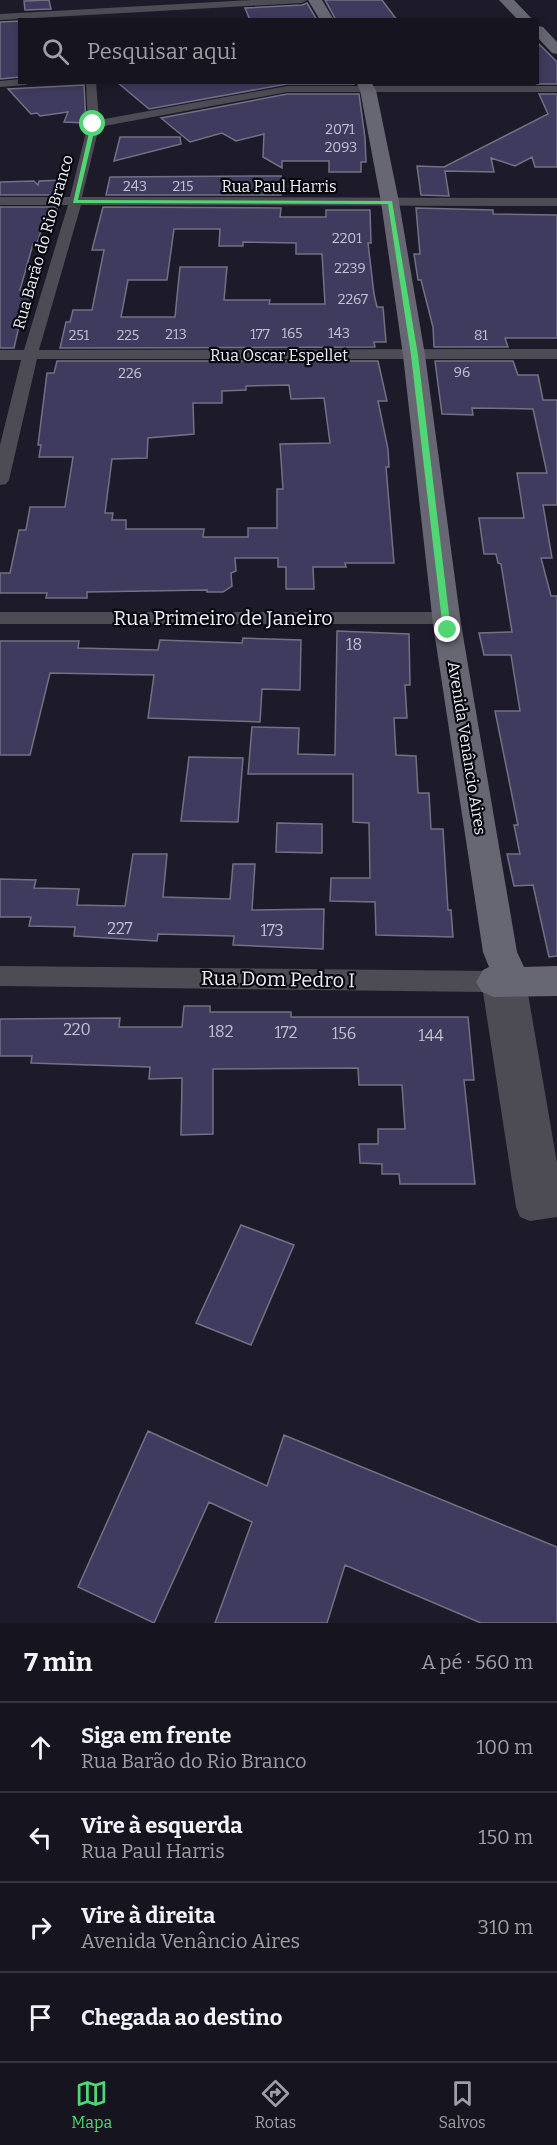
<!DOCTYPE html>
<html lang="pt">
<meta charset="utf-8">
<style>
:root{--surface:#16141f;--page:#1f1d28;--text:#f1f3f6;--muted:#9e9ea4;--line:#35333d;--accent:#51d674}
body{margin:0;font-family:Bitter,serif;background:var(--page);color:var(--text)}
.stop{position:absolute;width:18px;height:18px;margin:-14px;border:4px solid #51d674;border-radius:50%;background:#fff}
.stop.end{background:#51d674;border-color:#fff;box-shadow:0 2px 6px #0008}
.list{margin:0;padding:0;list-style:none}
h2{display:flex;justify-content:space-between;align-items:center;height:78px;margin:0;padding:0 24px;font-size:26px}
h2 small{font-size:20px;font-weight:400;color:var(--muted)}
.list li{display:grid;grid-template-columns:39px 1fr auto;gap:18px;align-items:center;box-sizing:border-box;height:90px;padding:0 24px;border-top:2px solid var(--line)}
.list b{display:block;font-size:22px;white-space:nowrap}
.list p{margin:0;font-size:20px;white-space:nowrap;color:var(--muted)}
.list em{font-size:20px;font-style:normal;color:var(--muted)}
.icon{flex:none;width:33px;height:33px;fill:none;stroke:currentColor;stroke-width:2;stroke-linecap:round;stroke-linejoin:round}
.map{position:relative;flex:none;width:557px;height:1623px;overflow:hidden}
.search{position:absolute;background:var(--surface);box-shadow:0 3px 9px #0003;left:18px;right:18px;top:18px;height:66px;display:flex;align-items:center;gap:15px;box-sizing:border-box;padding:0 21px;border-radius:0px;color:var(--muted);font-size:22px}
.sheet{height:438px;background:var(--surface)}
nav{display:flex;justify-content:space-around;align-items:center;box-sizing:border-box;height:84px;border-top:2px solid var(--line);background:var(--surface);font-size:16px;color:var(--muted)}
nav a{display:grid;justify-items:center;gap:3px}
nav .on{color:var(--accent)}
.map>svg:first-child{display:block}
.building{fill:#3f3b5e;stroke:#727183;stroke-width:1.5;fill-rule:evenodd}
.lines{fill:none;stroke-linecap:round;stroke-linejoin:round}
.street{fill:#4d4c54;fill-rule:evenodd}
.secondary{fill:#676773;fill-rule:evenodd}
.route{fill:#51d674}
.labels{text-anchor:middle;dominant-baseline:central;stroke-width:4.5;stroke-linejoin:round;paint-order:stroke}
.far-number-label{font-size:14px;fill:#c2c0d1}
.far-street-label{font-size:16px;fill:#ededf7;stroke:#07070d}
.number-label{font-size:16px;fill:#c2c0d1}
.street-label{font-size:20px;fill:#ededf7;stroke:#07070d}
</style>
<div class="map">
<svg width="557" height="1623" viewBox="0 0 557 1623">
<rect width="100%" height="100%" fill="#1d1b29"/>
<path class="building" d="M49 0 51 9 25 10 24 1Z
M325 0H382L397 20H336Z
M307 3 317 20H250L245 8 302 5Z
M20 21V77L0 79V22Z
M537 42 557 62V84H537Z
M117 82H354V84H287L149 109Z
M84 85 86 123 64 122 68 112 40 116 37 113 31 114 8 89Z
M287 94H359L365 138 366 162H361V172H329V161H282V168L263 157 264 134 236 141 222 133 190 142 161 118Z
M539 94H557V167H535L532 157 515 166 491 158 494 172 445 171 449 196 421 195 417 166 444 167 548 114Z
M120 137H180L181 144 114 161Z
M262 176H281V195H106L110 177Z
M64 180 61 195H0V182L34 181 38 185 39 181Z
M0 207H58L54 218H45L37 244H33L20 290 33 291 24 326H19L14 348H0Z
M103 207 281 208 280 217H326V210H370L371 243H368L374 294 377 307H383L386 342H374L375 347 60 348 66 322H70L73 310H92L104 250H92ZM174 229H220L219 246H243V242L296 243V254H322L325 304H269L270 300H224L227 267H180L175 317H121L128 280H167Z
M416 208 493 210V214L557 215V338H505L508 347H434L433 327 421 280H418L414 254H420Z
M57 361H378L387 401H378L388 449 389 467H386L394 563H345L346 567H313L314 589H286V567H278V558H235L236 571 231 573 232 586 223 592H207V590L87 592V598H46L47 593H0V573H10L19 530H26L30 507H65L73 457H39L41 445H38L47 373H54ZM289 385 291 399 324 398 330 443 280 444 283 489H277V528H248V537H203L204 529H126V520H112L113 513H105L112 459 147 458 148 438 194 434 193 403H222V391L246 390V386Z
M435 361H513L518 375H538L543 400H557V505H543L552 558H541L551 596H557V956L549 957 533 885 514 886 507 854H520L514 825H518L495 711H520L511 655H484L479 633 512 632 501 564 498 563 496 554H484L479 518H524L517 473H547L533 409 472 408 473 415 442 414Z
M337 631 409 634 410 685H405L407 718H394L396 755 416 756 418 793H429L431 829H443L448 910H451L453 937 376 935 375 902 330 901 331 878H370L369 823 353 822V774H248L252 727 299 728 298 754 335 755Z
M243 638 301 640 300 690 262 689 260 722 148 718 154 675 50 673 30 755H0V641H79L78 648 158 650 160 640 242 643Z
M189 757 243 758 238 822 181 821Z
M277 823 322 824V853L276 852Z
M133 854H167L163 897 230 899 233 864H255L252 910 324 909 323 949 233 945 234 936 158 934 157 941 74 936 75 927 29 926 31 917H0V879L36 880 34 888 79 889 77 905 125 906Z
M184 1006H210V1012H291V1017H468L474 1080H464L475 1184H400L399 1174H382V1164L360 1163 359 1144H378V1129H405L402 1085H359L358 1068 213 1069V1134L181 1135 182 1078 149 1079 150 1067 31 1063 32 1056H0V1019L120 1018 119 1027H182Z
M241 1225 294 1245 251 1345 196 1323Z
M148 1431 267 1486 284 1435 557 1547V1623H481L345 1565 327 1623H215L252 1522 209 1502 154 1623 78 1587Z"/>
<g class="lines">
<path class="street" d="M251 0H307L302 3 0 20V14Z
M20 79V82H31L26 85 0 87V81Z
M86 82H96L99 120 287 86H557V92H287L99 127 82 197 557 198V206L81 205 39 350 557 349V359H37L9 480 6 484 0 485V445L21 360H0V350H24L68 205H0V197H70L88 124Z
M0 612H446L453 614 456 618 453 622 446 624H0Z
M0 966 494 971 503 976 513 971 522 975 526 982 557 1163V1217L530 1221 520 1217 516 1207 483 992 0 986Z"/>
<path class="secondary" d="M308 0H322L334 20H320Z
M499 0H514L533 20H518Z
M538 26 543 27 557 42V54L552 53 538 38Z
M356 82H371L376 90 399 202 425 355 461 624 517 952 524 967 557 966V996L494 997 482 992 476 982 483 970 489 967 483 952 433 624 403 355 381 202 360 90Z"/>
</g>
<path class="route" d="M93 123 96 124 78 200 392 201 418 355 451 631 443 630 411 355 388 204 73 203 91 124Z"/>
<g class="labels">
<g class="far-number-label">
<text x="340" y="129">2071</text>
<text x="341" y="147">2093</text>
<text x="135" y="186">243</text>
<text x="183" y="186">215</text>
<text x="347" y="238">2201</text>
<text x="350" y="268">2239</text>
<text x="353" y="299">2267</text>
<text x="292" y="333">165</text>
<text x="339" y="333">143</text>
<text x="176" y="334">213</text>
<text x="260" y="334">177</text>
<text x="79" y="335">251</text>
<text x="128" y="335">225</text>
<text x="481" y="335">81</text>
<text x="462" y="372">96</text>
<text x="130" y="373">226</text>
</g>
<g class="far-street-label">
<text x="279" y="186">Rua Paul Harris</text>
<text transform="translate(43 242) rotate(-74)">Rua Barão do Rio Branco</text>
<text x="279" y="355">Rua Oscar Espellet</text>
<text transform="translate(467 748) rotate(81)">Avenida Venâncio Aires</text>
</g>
<g class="number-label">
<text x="354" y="644">18</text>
<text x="120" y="928">227</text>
<text x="272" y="930">173</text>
<text x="77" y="1029">220</text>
<text x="221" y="1031">182</text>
<text x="286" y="1032">172</text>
<text x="344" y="1033">156</text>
<text x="431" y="1035">144</text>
</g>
<g class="street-label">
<text x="223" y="618">Rua Primeiro de Janeiro</text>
<text transform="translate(278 979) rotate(1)">Rua Dom Pedro I</text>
</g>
</g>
</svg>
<div class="stop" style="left:93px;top:124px"></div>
<div class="stop end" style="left:448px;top:630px"></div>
<div class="search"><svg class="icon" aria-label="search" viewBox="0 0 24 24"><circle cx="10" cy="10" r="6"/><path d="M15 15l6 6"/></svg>Pesquisar aqui</div>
</div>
<section class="sheet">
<h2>7 min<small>A pé · 560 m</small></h2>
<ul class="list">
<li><svg class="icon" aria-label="ahead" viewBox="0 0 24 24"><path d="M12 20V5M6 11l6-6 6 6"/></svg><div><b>Siga em frente</b><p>Rua Barão do Rio Branco</p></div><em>100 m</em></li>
<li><svg class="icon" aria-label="left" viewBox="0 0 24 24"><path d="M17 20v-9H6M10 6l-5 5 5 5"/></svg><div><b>Vire à esquerda</b><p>Rua Paul Harris</p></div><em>150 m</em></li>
<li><svg class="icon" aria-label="right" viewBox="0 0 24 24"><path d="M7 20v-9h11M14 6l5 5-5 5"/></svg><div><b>Vire à direita</b><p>Avenida Venâncio Aires</p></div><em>310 m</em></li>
<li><svg class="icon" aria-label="arrive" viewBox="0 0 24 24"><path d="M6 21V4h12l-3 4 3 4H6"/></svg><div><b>Chegada ao destino</b></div></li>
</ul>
</section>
<nav>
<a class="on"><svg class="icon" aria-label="map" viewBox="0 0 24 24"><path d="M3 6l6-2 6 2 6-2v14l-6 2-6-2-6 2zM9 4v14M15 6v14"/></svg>Mapa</a>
<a><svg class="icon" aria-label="directions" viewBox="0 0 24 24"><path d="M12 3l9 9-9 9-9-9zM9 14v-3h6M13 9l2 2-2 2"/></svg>Rotas</a>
<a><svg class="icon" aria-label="saved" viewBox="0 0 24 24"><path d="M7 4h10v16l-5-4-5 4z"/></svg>Salvos</a>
</nav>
